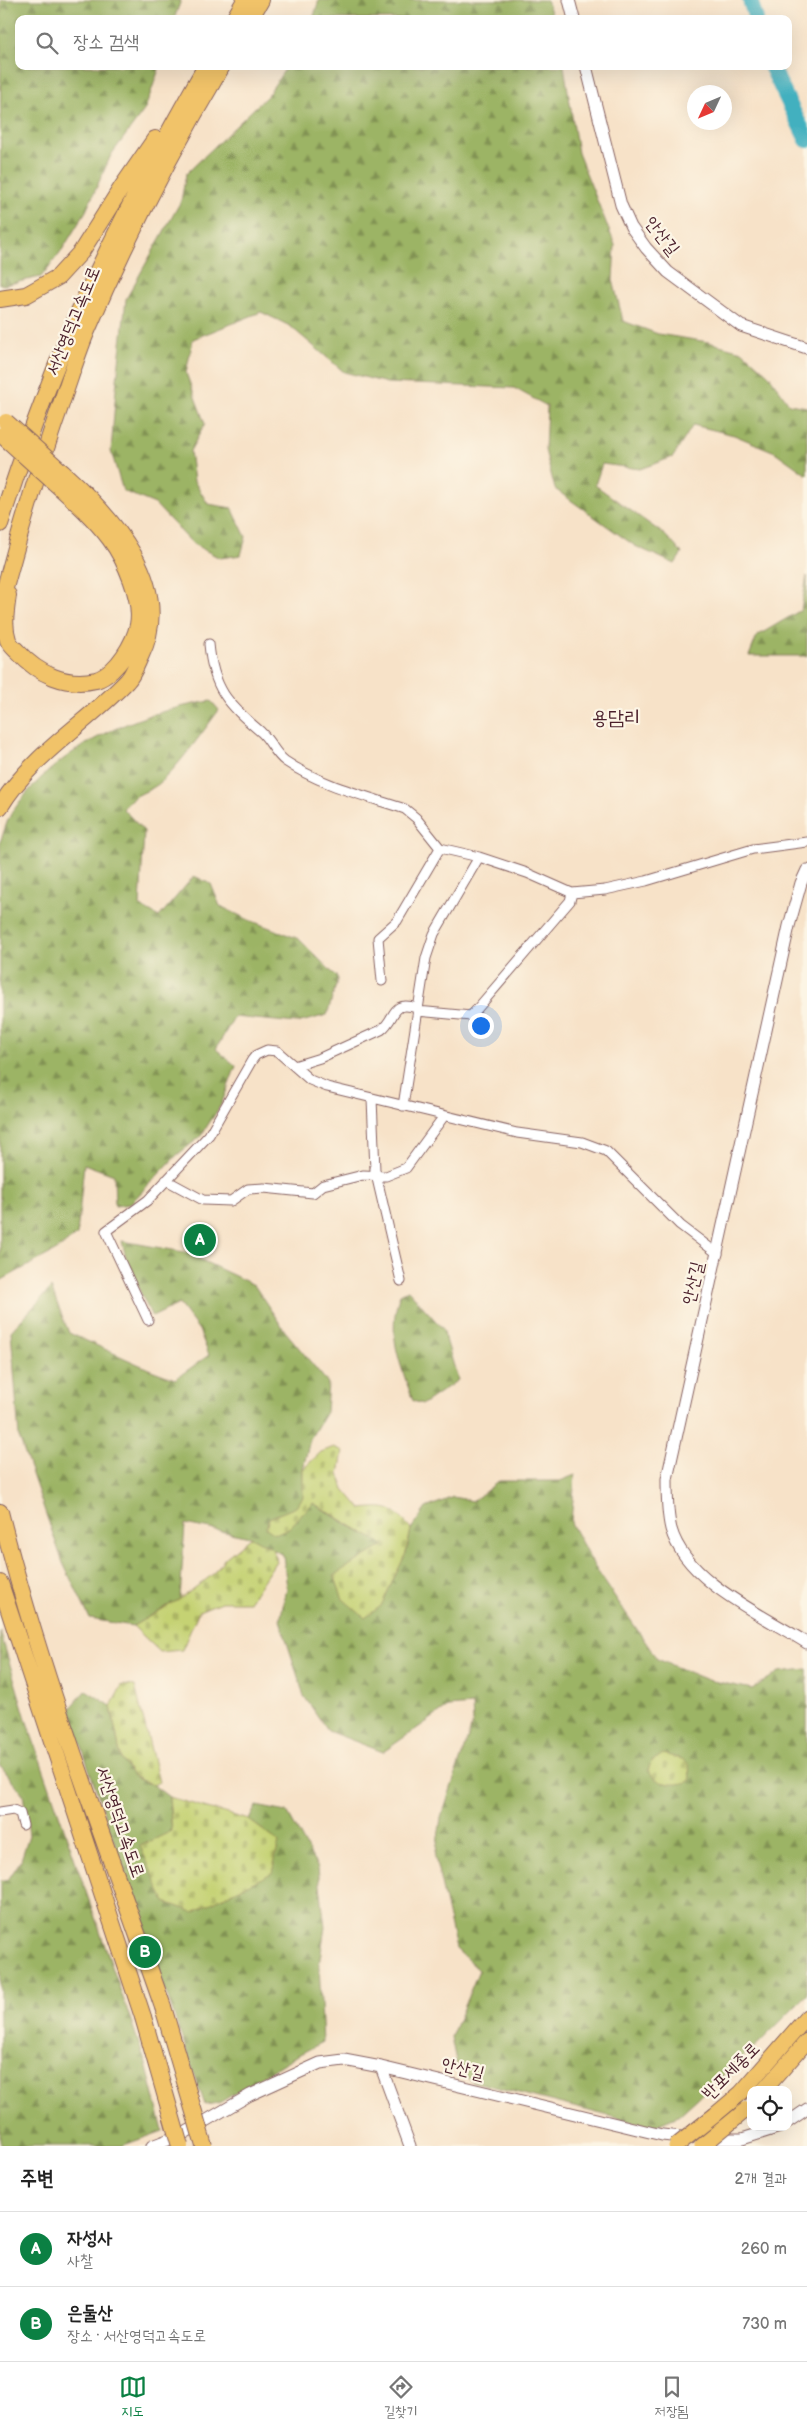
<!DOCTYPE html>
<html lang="ko">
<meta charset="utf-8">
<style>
:root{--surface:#fff;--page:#f2f2f2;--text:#222;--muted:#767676;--line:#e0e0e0;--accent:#0b8043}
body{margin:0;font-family:"Balsamiq Sans","Poor Story",sans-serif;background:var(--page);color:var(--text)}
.controls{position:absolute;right:15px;bottom:15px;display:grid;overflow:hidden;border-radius:10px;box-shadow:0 5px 20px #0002}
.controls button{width:45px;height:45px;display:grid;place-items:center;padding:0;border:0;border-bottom:1px solid var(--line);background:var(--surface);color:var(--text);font:25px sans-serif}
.compass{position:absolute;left:687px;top:85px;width:45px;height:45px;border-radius:50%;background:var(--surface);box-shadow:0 5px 20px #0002;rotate:226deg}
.you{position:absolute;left:480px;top:1025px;width:18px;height:18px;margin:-12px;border:4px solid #fff;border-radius:50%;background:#1a73e8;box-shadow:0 0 0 8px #1a73e833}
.badge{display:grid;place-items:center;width:32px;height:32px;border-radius:50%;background:var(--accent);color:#fff;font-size:16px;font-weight:700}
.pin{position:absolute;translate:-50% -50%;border:2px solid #fff;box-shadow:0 1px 5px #0006}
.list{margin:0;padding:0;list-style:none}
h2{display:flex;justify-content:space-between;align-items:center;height:65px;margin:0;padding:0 20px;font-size:21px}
h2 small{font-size:16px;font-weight:400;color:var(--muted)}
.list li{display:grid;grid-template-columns:32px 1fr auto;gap:15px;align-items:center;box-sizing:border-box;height:75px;padding:0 20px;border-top:1px solid var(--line)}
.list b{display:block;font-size:19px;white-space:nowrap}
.list p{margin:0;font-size:16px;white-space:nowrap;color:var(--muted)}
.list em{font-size:16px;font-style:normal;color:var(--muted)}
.icon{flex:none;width:28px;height:28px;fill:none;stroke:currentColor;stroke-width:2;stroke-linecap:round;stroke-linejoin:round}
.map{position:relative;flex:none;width:807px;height:2146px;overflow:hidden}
.search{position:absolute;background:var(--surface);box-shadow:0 5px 20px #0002;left:15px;right:15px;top:15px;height:55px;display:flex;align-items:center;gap:12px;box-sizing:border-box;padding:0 18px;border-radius:10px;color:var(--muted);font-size:19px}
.sheet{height:215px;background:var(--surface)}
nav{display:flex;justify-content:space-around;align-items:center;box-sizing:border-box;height:70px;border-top:1px solid var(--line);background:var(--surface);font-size:14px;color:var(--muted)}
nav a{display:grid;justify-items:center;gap:2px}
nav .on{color:var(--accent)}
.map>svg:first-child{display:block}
.forest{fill:url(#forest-firs);stroke:#736a48}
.cemetery{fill:url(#cemetery-stones);stroke:#88784f}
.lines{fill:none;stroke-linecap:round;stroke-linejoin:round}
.river{stroke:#42b0bf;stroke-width:16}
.minor-casing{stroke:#876362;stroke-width:11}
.tertiary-casing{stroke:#876362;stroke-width:13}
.trunk-casing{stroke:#876362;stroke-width:17}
.motorway-casing{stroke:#876362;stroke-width:18}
.minor{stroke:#fff;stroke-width:9}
.tertiary{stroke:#fff;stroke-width:11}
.trunk{stroke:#f1c369;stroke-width:15}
.motorway{stroke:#f1c369;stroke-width:16}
.trunk-bridge-casing{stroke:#876362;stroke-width:17;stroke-linecap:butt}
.motorway-bridge-casing{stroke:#876362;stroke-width:18;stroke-linecap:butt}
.trunk-bridge{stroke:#f1c369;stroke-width:15}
.motorway-bridge{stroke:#f1c369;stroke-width:16}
.labels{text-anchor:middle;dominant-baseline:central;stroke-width:4.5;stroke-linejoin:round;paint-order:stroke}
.street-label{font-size:18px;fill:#4a1f2b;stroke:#fcf5e5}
.quarter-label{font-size:20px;fill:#4a1f2b;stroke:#fcf5e5}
</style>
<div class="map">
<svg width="807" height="2146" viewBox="0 0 807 2146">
<defs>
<pattern id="forest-firs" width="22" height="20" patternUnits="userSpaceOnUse" patternTransform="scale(1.25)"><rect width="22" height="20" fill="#9cb465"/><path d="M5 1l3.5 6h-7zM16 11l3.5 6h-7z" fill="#819253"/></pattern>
<pattern id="cemetery-stones" width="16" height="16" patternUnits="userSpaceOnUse" patternTransform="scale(1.25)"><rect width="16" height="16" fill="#c5d273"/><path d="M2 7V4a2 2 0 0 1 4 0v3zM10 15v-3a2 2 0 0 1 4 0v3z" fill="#abb464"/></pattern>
</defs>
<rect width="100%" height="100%" fill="#fcf5e5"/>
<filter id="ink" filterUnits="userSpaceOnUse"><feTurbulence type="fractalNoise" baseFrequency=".02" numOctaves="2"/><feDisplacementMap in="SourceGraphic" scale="10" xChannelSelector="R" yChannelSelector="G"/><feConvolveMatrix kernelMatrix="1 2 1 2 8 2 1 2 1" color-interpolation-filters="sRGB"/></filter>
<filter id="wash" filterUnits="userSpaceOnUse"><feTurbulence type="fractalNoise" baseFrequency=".0096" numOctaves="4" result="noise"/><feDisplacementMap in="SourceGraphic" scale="20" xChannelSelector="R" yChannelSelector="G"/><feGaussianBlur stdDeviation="1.12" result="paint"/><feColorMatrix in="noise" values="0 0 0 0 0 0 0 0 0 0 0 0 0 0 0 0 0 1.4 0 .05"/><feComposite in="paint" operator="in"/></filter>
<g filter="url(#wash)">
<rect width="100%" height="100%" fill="#f7e2c8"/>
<path class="forest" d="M1 0H181L174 19H19V66H160L145 109 111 155 86 211 62 250 41 277 4 285 0 284Z
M319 0H547L553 19H313Z
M287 66H564L578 153 615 245 613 280 623 321 658 334 708 342 742 351 769 375 789 404 807 407V475L775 452 734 435 693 425 673 457 640 469 602 464 595 485 665 535 682 553 675 564 635 546 555 489 545 450 547 406 514 388 387 383 344 372 290 326 261 312 193 339 186 373 205 424 190 451 194 481 208 504 232 508 246 537 241 555 220 558 193 544 155 504 123 491 111 451 116 389 126 299 181 201 186 174 267 96Z
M807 576V656H749L757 636 801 610Z
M211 701 219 710C201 734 184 759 163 780 151 793 131 793 123 809L144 831 140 906 159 917 194 876 211 884 220 906 249 920 299 939 338 978 327 1015 297 1023 234 1017 216 1049 236 1066 221 1105 200 1137 177 1155 130 1204 115 1206 114 1175 84 1164 77 1235 55 1251 0 1281V842C4 833 6 822 11 814 55 747 134 713 211 701Z
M122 1241 184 1252 254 1285 285 1331 328 1383 326 1412 310 1439 303 1469 304 1497C336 1518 369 1539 406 1553L411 1529 426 1508 453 1497 473 1501 499 1481H560L575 1475 571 1523 594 1566 657 1659 708 1680 752 1689 779 1672 807 1669V1995L761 2041 678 2116 652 2127 472 2081 458 2071 451 2037 479 1970 456 1949 435 1857 441 1818 473 1722 472 1705 448 1707 383 1752 328 1731 304 1696 280 1620 287 1588 283 1555 250 1537 185 1524 180 1599 133 1626 90 1619 63 1563 19 1437 11 1331 51 1288 69 1333 151 1370 175 1379 209 1355 199 1330 179 1304 152 1317 128 1266Z
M408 1290 443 1329 458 1380 423 1404 413 1401C400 1362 386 1335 400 1294Z
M0 1631 27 1722 146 2064 163 2131 121 2146H0V1880H8L21 1860 29 1835 23 1794 0 1765Z
M86 1690 111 1706 121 1759 134 1777 153 1785 169 1797 172 1832 279 1842 249 1820 256 1806 287 1812 318 1868 325 1927 319 1965 323 2042 292 2058 219 2103 205 2105 87 1763 70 1709Z"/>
<path class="cemetery" d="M334 1447 343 1451 339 1474 344 1489 361 1509C389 1506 393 1507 411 1529L406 1553 381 1606 365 1618 343 1599 334 1575 384 1545 313 1503 289 1528 275 1534 266 1528 269 1518 296 1507 303 1497V1469L321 1452Z
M251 1537 273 1549 276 1561 249 1602H221L199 1611 182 1650 160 1652 133 1626 180 1599 212 1575 225 1558Z
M122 1685 135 1686 159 1782 153 1785 134 1777 121 1759 111 1706Z
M663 1754 682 1759 689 1764 690 1781C675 1787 655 1785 648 1770L651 1762Z
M169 1797 249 1820 279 1842 272 1873 193 1912 165 1902 140 1846 172 1831Z"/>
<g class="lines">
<path class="river" d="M750 0 756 19
M771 66 807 140"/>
</g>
</g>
<g filter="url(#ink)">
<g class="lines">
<defs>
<path id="minor" d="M209 644C213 689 228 704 261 732 270 740 275 754 285 761 320 785 366 796 405 809L416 818 440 848 479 857 527 873 572 893 605 890 646 881 753 849 807 842
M382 981 378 938 397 921 440 848
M417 1011 471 1016 570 901 572 893
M294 1066 320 1058 381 1030C397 1018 390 1000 417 1008
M372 1099 375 1170 401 1281
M403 1106 426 958 434 934 479 857
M166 1180 203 1200 231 1201 248 1189 264 1188 313 1193 323 1185 363 1175 386 1176 406 1168 444 1116
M148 1320 106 1231 148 1200 209 1135 252 1060 256 1055 267 1050 277 1051 310 1080 327 1087 517 1133 582 1142 606 1151 680 1225 718 1254
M0 1812 13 1810 20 1813 23 1825"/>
<path id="tertiary" d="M569 0 574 19
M586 66 621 205 631 227 646 248 668 272 741 326 807 348
M807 870 801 883 789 926 667 1479C667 1495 667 1513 671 1529 686 1582 763 1615 807 1643
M381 2067 410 2146
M788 2122 807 2109
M707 2139H742L780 2127
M152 2146 183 2134 250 2095 320 2063 344 2060 381 2067 662 2135 691 2138"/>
<path id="trunk" d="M764 2090 807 2041
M715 2115 741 2093 807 2017"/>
<path id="motorway" d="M234 19 245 0
M250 19 261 0
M0 299 26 295 58 277 81 252 122 187 155 139
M0 524C21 459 44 395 70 332 109 241 157 152 206 66
M8 595C6 611 3 625 8 640 10 645 14 648 18 652 38 674 66 687 96 680 107 677 118 665 124 656 130 647 136 635 138 625 143 600 125 559 110 539 94 518 74 500 54 482
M0 607C18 538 38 469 62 401 70 378 77 355 86 333 125 241 171 152 222 66
M0 807C31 755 86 724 127 681 133 675 137 663 141 655 175 585 112 517 63 473
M0 1512C42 1680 106 1843 163 2007
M0 1583 143 2017"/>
</defs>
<use href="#minor" class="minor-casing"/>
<use href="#tertiary" class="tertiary-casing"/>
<use href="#trunk" class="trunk-casing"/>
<use href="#motorway" class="motorway-casing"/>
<use href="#minor" class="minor"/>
<use href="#tertiary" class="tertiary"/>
<use href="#trunk" class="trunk"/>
<use href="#motorway" class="motorway"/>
<defs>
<path id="trunk-bridge" d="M676 2146 715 2115
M702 2146 747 2109"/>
<path id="motorway-bridge" d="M6 422 63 473
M2 435 54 482
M163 2007 204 2146
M143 2017 180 2146"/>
</defs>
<use href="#trunk-bridge" class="trunk-bridge-casing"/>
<use href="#motorway-bridge" class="motorway-bridge-casing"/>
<use href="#trunk-bridge" class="trunk-bridge"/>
<use href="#motorway-bridge" class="motorway-bridge"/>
</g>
</g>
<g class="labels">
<g class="street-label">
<text transform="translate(662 236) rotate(52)">안산길</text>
<text transform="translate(73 321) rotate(-68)">서산영덕고속도로</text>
<text transform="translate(693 1283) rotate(-77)">안산길</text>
<text transform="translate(120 1822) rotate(71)">서산영덕고속도로</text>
<text transform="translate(463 2069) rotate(14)">안산길</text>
<text transform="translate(731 2071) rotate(-45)">반포세종로</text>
</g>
<g class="quarter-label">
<text x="616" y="718">용담리</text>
</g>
</g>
</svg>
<div class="controls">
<button><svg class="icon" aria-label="locate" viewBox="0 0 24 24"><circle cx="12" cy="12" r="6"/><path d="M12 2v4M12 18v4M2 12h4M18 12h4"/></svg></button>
</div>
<svg class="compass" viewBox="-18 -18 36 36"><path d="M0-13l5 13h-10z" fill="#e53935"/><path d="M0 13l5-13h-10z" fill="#767676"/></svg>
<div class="you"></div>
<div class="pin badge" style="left:200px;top:1240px">A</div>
<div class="pin badge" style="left:145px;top:1952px">B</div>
<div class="search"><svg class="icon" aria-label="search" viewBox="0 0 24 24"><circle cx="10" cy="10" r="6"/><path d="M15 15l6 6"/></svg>장소 검색</div>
</div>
<section class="sheet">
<h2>주변<small>2개 결과</small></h2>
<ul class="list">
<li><span class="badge">A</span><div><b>자성사</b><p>사찰</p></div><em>260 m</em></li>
<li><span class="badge">B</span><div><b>은둘산</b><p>장소 · 서산영덕고속도로</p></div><em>730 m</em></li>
</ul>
</section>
<nav>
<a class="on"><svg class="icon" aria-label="map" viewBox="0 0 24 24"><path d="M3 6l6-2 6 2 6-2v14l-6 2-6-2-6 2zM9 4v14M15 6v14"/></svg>지도</a>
<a><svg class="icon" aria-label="directions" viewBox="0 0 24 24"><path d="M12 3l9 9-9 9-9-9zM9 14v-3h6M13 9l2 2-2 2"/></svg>길찾기</a>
<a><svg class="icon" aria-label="saved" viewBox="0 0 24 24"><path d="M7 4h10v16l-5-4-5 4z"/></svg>저장됨</a>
</nav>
